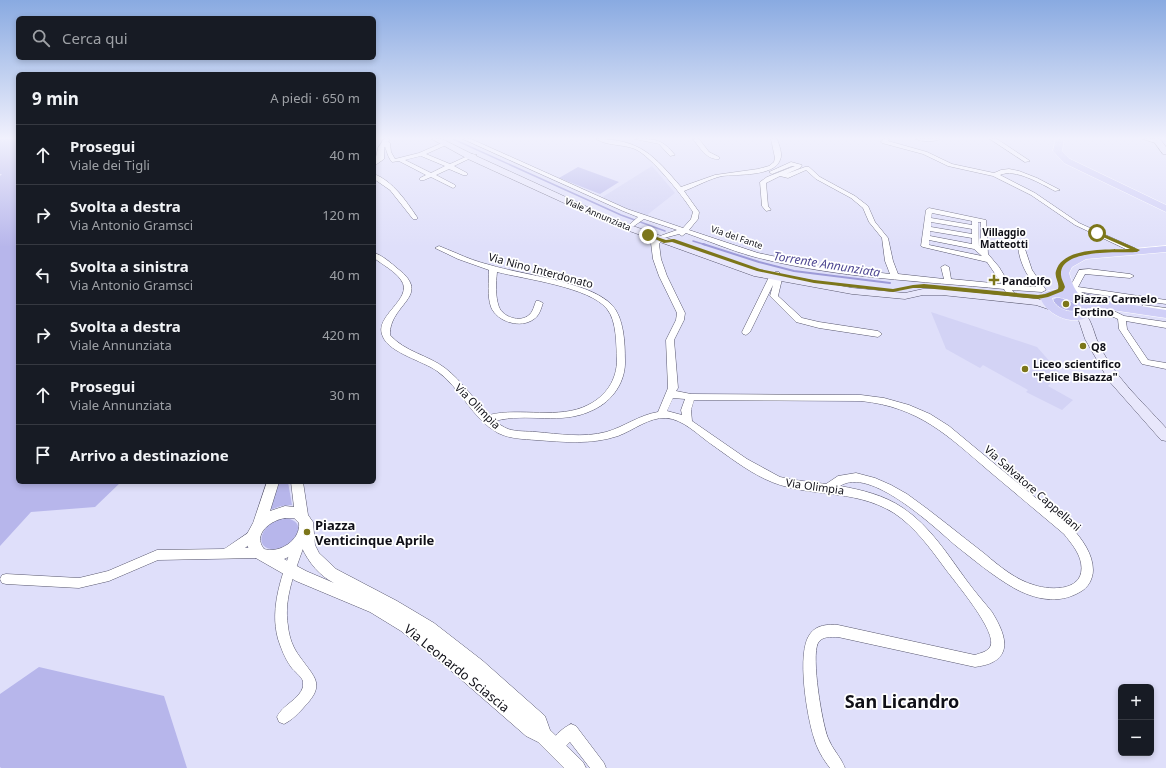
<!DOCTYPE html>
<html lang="it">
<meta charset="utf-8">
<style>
:root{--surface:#171b24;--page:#20242c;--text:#f1f3f6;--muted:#9ea1a6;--line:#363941}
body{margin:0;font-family:"Noto Sans",sans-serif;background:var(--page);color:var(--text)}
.controls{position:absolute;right:12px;bottom:12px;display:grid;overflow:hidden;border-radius:6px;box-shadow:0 2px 6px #0003}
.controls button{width:36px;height:36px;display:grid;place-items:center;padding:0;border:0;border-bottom:1px solid var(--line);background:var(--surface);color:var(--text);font:20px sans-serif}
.stop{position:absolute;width:12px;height:12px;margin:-9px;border:3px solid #7c761a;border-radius:50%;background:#fff}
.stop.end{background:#7c761a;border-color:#fff;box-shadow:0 1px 4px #0008}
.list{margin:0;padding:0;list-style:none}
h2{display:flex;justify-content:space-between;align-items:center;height:52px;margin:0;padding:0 16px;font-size:17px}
h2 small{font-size:13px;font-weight:400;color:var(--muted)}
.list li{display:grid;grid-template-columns:26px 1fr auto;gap:12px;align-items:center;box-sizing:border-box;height:60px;padding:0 16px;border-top:1px solid var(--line)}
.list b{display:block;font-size:15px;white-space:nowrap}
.list p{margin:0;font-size:13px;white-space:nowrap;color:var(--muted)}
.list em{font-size:13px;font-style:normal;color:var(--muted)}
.icon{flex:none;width:22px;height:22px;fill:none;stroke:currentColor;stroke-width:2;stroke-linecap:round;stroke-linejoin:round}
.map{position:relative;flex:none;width:1166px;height:768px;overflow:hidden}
.search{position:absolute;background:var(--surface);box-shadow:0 2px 6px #0003;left:16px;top:16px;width:360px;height:44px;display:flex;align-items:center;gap:10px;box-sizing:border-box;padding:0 14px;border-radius:6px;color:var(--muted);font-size:15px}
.panel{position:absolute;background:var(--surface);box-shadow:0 2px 6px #0003;left:16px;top:72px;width:360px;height:412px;border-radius:6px}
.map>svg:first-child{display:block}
.built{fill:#d3d3f5}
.green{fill:#b7b6eb}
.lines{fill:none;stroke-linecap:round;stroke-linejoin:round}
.stream-far1{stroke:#9c9ad7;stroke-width:1.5}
.stream{stroke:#9c9ad7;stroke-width:2}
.minor-casing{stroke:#58576e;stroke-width:1}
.tertiary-casing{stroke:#58576e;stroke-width:1}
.secondary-casing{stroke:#58576e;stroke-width:1}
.primary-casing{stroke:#fff;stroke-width:1}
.minor{fill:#fff;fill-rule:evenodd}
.tertiary{fill:#fff;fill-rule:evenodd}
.secondary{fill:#e8e7fb;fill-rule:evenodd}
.primary{fill:#d0cff7;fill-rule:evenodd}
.route{fill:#7c761a}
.poi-dot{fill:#7c761a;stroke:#fff;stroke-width:1.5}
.labels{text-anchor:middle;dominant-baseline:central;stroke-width:3.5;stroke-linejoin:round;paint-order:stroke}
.far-street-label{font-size:9px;fill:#101018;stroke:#fff}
.far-neighbourhood-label{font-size:10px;font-weight:bold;fill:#101018;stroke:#fff}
.street-label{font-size:11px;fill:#101018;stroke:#fff}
.poi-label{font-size:11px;font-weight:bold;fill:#101018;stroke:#fff;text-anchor:start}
.water-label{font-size:12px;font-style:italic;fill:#4f4892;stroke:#fff}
.near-poi-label{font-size:13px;font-weight:bold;fill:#101018;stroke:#fff;text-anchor:start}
.near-street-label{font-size:13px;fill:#101018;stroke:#fff}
.near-district-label{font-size:18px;font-weight:bold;fill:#101018;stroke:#fff}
</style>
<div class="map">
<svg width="1166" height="768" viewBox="0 0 1166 768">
<rect width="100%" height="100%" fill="#dfdffa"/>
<path class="built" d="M652 166 675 193 647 215H641L627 210 601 198Z
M931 312 1037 347 1060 373 1048 386 1073 400 1062 410 1026 392 1028 390 983 365 980 368 946 349Z"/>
<path class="green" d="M0 139H18V482H121L95 507 31 512 0 546V176L2 174H0Z
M578 167 619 182 600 194 559 178Z
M1058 297H1063L1077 304 1079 309C1070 314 1056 309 1053 300Z
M278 482H288L292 505 281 506 270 510Z
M284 518C314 521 291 552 271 549 256 547 261 531 270 524 274 521 279 519 284 518Z
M39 667 164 696 187 768H1L0 767V694Z"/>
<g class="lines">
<path class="stream-far1" d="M453 139 621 215 665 231
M693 241 706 245"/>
<path class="stream" d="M703 244 759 262 794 271 890 283"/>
<defs>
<path id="minor" d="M385 139 390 143 391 152 395 159 419 153 444 142 447 144 446 145 426 154 450 164 472 154 477 155 454 166 467 173V175H463L449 169 436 175 455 185V187L453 188 431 177 424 180H420V178L426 175 399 161 392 162C386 155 387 147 382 141ZM421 156 445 166 431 173 405 160Z
M463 139H471L627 209 683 228 691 219 693 212C683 196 651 156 635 149 623 144 607 146 596 139 641 139 654 156 681 187L715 175 758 169 769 166 774 162 775 158 771 139H777C779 145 783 154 780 160 774 177 736 174 722 176 709 179 697 186 684 191L699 212 698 219 689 230 758 253 815 265 890 274 885 261 882 238 869 222 863 208 851 198 816 179 806 170 788 178 780 176 766 183 768 206 771 210 766 211 762 206 760 182 767 177 795 166H792L772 174 769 172 791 162 802 165 800 168 786 174 805 167H809L820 177 855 196 868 206 875 222 888 238 893 261 898 274 944 279 941 267 945 265 949 267 951 279 1002 284 987 262 923 247 921 246 926 210 929 208 986 220 988 254 999 267 1010 285 1036 287C1026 274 1020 263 1018 247L1022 245 1024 246 1032 270 1046 290 1042 292 1012 290 1015 294 1011 296H1008L1004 289C921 281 836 278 755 257 732 251 709 241 686 233L682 236 679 234 664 238 659 244 661 259 667 276 685 313 684 320 674 340 678 388 676 391 691 394 861 395 884 398 909 405 930 414 949 426 1072 528C1082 539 1093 554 1093 570 1093 579 1088 588 1080 592 1058 605 1034 599 1014 588 993 576 974 560 955 545 933 526 870 466 840 486 862 490 884 495 903 508 930 526 948 555 967 581 975 592 984 602 992 612 1001 627 1014 651 993 662 988 665 981 666 975 667L838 637C831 637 822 636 818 643 811 657 822 723 828 738 832 749 841 757 845 768H830C823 759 817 749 814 738 807 717 796 652 810 634 816 625 828 624 838 625L975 655C980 653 987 652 990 647 999 633 954 581 944 567 930 548 915 527 894 513 852 487 806 499 765 479 746 470 728 456 711 444 698 435 683 419 666 418 649 417 634 430 618 436 591 445 564 442 536 440 524 439 510 439 498 433 472 419 461 388 437 371 423 361 390 353 383 337 372 316 415 299 401 280 395 271 383 265 374 258V253C382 255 391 263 398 269 433 296 389 304 390 335 405 352 428 355 445 368 462 381 474 400 489 415 521 407 559 420 588 405 606 396 617 380 617 359 616 345 617 321 607 309 590 287 524 279 497 272 496 283 495 296 499 307 503 317 520 323 529 315 533 312 534 306 536 301H539L543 303C541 309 539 316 534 319 521 329 497 322 491 307 487 296 489 281 489 270L458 259 435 248 439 246C445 248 450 251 456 253 467 258 478 262 490 265 522 275 589 281 612 305 624 318 625 343 625 360 626 381 613 401 593 410 561 426 528 412 495 421 499 424 503 427 508 429 517 432 527 431 536 432 559 434 583 438 606 432 624 427 639 415 658 412L668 388 666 340 676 320 677 313 659 276 653 259 651 243 660 236 677 230 644 219 634 226H630V224L638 217 623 211ZM932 213 972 221V225L931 218ZM931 222 972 229V234L931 227ZM978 222H981V246H979ZM930 231 972 238V244L930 236ZM929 240 974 249 982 256 929 245ZM673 398 685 399 681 410 682 415 667 411ZM694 400 861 401C919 407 947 435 989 471 1014 492 1039 513 1064 534 1071 543 1079 552 1081 563 1086 591 1052 591 1034 585 1016 580 999 566 985 554 959 534 934 513 907 494L891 485 875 478 856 473 838 476 826 484 795 480 780 477 747 459 692 421 691 410Z
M635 139C656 139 662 139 675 155L670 156 659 144Z
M693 139H699L709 152 719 157V159C707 160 700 148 693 139Z
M884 139H890L888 141 927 152 952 164 994 173 1001 170 1009 169 1019 171 1037 178 1060 190 1055 191C1041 184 1015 168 1000 175L1035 193 1079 223 1141 251 1140 253H1134L1075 225 1031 195 993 176 948 166 923 154 882 143 881 142Z
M916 139H940C935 142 921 142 916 139Z
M990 139H997L1030 161 1025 162Z
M1143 139H1153L1162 142 1159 144Z
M374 174C393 181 406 201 417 217V219H413L390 190 374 179Z
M1089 269 1130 274 1134 276 1130 278 1085 274 1078 287 1166 300V304L1081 292C1092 299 1106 293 1116 302L1112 304 1102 301 1078 297 1069 289 1079 270Z
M776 272H779L782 279 778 296 802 318 819 322 878 331 882 334 878 337 819 328 796 322 770 296 773 285 750 332 746 335 743 334 742 332 770 275Z
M1143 305 1166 308V312L1143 309 1142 307Z
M1104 309H1110L1124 316 1166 322V328L1126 321 1127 329 1148 360 1166 363V369L1142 364 1119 329 1118 319 1104 313 1103 311Z
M254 529 258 531 260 534 258 537 245 548H259L263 549 265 553 263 557 259 558 158 560 109 581 79 588 6 584 2 583 0 579 2 575 6 574 79 578 108 571 157 550 224 549Z
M299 538 303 539 305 543C296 569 283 598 288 626 289 637 293 648 300 657 314 677 326 684 305 706 299 713 292 720 284 724L279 722 277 717C282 705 299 700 303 687 303 686 303 682 303 681 301 676 294 671 291 667 285 659 281 648 278 639 269 606 283 574 293 543L295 539Z
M571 724 576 726 604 763 606 768H590L570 742 560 752 555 754 550 752 548 747C552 738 562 728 571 724Z"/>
<path id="tertiary" d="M384 139H390L384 148V159L374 166 378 148Z
M267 482H279L270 511 285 506 294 507 291 482H303L308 515 313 522 315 545 319 553 336 569 397 601 434 623 483 661 545 716 550 730 583 762 586 768H564L538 742 526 736 449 669 401 631 370 612 296 581 254 557 250 552 246 542 247 534 253 523ZM285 518H294L299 523C301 540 279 554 264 549 252 534 271 520 285 518ZM302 548C309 563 320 576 334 583L306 571 284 559 295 554Z"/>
<path id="secondary" d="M432 139H442L474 155 616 220 760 271 852 288 905 293 923 289H942L1038 299 1055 305 1056 307 1051 310 1036 305 942 295H923L905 299 852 294 754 276 610 224 468 159Z
M1152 139H1160L1166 147V154H1163Z
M1082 312C1090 314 1094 333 1097 340 1112 375 1141 400 1166 428V441L1161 440 1109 381 1085 339 1077 315Z"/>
<path id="primary" d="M1056 139H1064L1062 151 1070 159 1166 205V212L1064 163 1053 151Z
M1166 246V252L1086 259 1072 267 1069 273C1072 282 1074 292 1083 297L1166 310V318L1091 307 1092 312C1081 330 1044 316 1040 296 1045 290 1056 289 1064 290L1057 273 1064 263 1079 254ZM1057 297C1065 298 1072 301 1079 306L1080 310C1070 314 1055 309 1052 298Z"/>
</defs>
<use href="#minor" class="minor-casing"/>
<use href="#tertiary" class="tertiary-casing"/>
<use href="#secondary" class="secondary-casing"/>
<use href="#primary" class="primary-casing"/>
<use href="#minor" class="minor"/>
<use href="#tertiary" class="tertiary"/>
<use href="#secondary" class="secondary"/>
<use href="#primary" class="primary"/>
</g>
<linearGradient id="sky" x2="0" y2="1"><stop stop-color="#89aae1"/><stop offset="0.56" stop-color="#f1f1fd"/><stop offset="1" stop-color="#f1f1fd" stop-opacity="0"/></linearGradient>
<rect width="1166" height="247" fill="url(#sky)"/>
<path class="route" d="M1096 232H1099L1140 250 1137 252C1121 253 1059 248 1061 275 1061 279 1064 283 1065 287L1063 291 1048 297 1038 299 924 288H913L893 292 814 283 757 271 672 242 664 243 646 235 648 234 666 240 674 239 760 269 814 280 893 289 913 285 924 284 1038 295 1045 294 1058 289C1060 283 1054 277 1056 271 1063 246 1110 250 1130 249L1096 234Z"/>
<g class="poi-dot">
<path d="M992 274h4v4h4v4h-4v4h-4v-4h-4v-4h4z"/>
<circle cx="1066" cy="304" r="4"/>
<circle cx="1083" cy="346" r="4"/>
<circle cx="1025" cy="369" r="4"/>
<circle cx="307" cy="532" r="4"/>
</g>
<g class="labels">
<g class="far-street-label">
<text transform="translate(598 214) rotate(23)">Viale Annunziata</text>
<text transform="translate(737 237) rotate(19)">Via del Fante</text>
</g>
<g class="far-neighbourhood-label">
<text x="1004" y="232">Villaggio<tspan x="1004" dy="12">Matteotti</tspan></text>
</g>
<g class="street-label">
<text transform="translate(541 270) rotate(15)">Via Nino Interdonato</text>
<text transform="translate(478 406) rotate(45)">Via Olimpia</text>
<text transform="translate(815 486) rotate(8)">Via Olimpia</text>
<text transform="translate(1033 488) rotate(41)">Via Salvatore Cappellani</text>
</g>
<g class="poi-label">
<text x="1002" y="280">Pandolfo</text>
<text x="1074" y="298">Piazza Carmelo<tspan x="1074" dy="13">Fortino</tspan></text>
<text x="1091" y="346">Q8</text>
<text x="1033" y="363">Liceo scientifico<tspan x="1033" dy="13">"Felice Bisazza"</tspan></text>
</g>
<g class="water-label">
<text transform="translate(827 264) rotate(9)">Torrente Annunziata</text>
</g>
<g class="near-poi-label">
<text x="315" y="525">Piazza<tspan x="315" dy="15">Venticinque Aprile</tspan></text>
</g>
<g class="near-street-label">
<text transform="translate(457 668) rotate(39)">Via Leonardo Sciascia</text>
</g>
<g class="near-district-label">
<text x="902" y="701">San Licandro</text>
</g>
</g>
</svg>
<div class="controls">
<button>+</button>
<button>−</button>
</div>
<div class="stop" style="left:1097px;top:233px"></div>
<div class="stop end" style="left:648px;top:235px"></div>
<div class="search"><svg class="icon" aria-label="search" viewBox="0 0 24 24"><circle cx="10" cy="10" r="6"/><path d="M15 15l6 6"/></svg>Cerca qui</div>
<section class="panel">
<h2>9 min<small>A piedi · 650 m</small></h2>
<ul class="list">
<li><svg class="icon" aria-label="ahead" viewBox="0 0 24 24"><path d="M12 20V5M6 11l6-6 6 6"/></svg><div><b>Prosegui</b><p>Viale dei Tigli</p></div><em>40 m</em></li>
<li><svg class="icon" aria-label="right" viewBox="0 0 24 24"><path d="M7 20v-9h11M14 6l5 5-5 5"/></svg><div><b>Svolta a destra</b><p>Via Antonio Gramsci</p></div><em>120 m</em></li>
<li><svg class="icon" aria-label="left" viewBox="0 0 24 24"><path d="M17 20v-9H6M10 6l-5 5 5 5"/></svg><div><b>Svolta a sinistra</b><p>Via Antonio Gramsci</p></div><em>40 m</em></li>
<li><svg class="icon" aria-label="right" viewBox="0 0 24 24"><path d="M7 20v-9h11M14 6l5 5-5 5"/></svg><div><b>Svolta a destra</b><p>Viale Annunziata</p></div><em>420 m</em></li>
<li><svg class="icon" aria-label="ahead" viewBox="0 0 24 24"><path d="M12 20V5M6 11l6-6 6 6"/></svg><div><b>Prosegui</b><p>Viale Annunziata</p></div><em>30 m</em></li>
<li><svg class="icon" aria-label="arrive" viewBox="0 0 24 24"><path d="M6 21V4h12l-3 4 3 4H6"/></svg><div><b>Arrivo a destinazione</b></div></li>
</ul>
</section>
</div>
